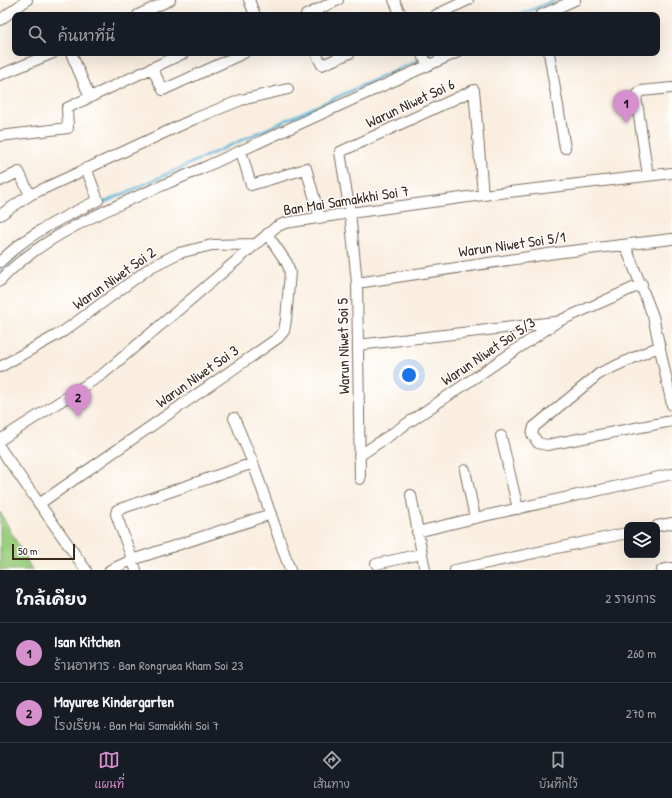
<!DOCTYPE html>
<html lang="th">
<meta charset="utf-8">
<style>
:root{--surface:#171b24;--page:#242831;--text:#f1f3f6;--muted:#9ea1a6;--line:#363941;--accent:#d690ce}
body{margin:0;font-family:"Patrick Hand","Playpen Sans Thai",sans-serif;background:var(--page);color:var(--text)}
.controls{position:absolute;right:12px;bottom:12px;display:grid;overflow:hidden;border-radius:8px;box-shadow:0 4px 16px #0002}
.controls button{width:36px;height:36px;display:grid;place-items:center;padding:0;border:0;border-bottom:1px solid var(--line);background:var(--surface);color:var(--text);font:20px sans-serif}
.scale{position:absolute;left:12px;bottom:10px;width:63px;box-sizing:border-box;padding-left:4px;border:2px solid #3b2a1e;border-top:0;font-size:11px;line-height:14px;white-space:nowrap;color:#3b2a1e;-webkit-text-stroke:3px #fff;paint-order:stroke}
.you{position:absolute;left:409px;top:375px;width:14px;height:14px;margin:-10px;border:3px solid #fff;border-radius:50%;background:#1a73e8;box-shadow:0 0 0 6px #1a73e833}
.badge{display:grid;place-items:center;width:26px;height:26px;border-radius:50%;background:var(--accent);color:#111;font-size:13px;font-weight:700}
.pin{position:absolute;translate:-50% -33px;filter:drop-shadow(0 1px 2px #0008)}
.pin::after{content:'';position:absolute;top:21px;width:14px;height:12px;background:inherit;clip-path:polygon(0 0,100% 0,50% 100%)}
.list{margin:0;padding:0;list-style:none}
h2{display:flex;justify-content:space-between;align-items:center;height:52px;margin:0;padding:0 16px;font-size:17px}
h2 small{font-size:13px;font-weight:400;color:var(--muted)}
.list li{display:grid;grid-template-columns:26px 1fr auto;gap:12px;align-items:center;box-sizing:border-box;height:60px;padding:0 16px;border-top:1px solid var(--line)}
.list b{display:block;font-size:15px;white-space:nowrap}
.list p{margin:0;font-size:13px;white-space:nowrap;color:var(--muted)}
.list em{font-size:13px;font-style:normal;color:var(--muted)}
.icon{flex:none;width:22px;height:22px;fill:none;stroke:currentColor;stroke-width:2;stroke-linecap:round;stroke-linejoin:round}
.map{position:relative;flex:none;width:672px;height:570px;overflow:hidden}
.search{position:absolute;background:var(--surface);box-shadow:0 4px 16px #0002;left:12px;right:12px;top:12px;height:44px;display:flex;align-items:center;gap:10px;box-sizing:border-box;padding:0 14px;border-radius:8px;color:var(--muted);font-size:15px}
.sheet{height:172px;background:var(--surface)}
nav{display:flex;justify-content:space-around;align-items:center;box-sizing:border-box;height:56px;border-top:1px solid var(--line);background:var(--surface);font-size:11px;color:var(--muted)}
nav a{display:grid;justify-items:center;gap:2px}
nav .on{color:var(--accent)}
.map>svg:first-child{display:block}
.green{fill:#9ccf80;stroke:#6c7c4f}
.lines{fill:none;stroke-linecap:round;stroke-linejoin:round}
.stream{stroke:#5cb8da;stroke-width:2.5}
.street-casing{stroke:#7e6f62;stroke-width:12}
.street{stroke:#fff;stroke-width:10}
.labels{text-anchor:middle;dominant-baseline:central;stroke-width:3;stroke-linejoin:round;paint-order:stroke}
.street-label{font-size:15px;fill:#3b2a1e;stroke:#fff}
</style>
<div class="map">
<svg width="672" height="570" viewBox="0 0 672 570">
<rect width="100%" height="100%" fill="#fff"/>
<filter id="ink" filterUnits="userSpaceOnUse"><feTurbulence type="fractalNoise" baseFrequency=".025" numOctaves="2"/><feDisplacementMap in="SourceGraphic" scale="8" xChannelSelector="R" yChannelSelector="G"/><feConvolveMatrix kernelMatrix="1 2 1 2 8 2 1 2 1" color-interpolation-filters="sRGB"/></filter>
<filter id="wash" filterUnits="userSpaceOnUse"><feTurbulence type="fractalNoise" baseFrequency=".012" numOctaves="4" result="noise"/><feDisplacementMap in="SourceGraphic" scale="16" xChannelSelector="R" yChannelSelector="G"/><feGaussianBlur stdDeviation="0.9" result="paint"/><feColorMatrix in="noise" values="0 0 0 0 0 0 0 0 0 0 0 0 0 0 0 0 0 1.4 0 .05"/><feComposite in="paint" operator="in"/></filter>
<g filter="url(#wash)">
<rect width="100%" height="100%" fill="#f9eedf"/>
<path class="green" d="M0 512 32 570H0Z"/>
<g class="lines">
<path class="stream" d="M520 15 555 0
M425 57 433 53
M92 208 421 59
M0 271 35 240 79 215"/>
</g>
</g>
<g filter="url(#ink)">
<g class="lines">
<defs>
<path id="street" d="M249 0 255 15
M394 0 401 15
M138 15 170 0
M306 15 338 0
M436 15 468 0
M541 15 575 0
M0 20 27 0
M71 53 90 97
M316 53 322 65 350 53
M421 53 428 65
M549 53 565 148
M152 68 163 90 244 53
M0 75 53 53
M0 136 68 128 67 108 184 53
M241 151 251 185 302 170
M306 168 320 218
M648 176 636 96 641 91 672 88
M0 181 19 172 30 195
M0 215 30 195 194 119 241 100 288 89
M625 245 653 316 672 405
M0 262C28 233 63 218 98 200L86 168
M0 281C46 229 141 196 205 167 289 129 372 90 456 53
M357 283 555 253 672 239
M358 345 555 322
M660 346 600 373 534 427 532 434 538 443 547 445 672 421
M0 367 64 331 151 267 179 253 212 245 255 244
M234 418 253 463 290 570
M501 436 518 509
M0 440 103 374 276 227 285 223 350 213 483 195 672 173
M0 448 86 570
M359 456 557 322 642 284
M465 470 475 518
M360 479 357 283 350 213 340 152 474 90 483 195
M411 495 425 570
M39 504 278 338 284 331 286 320 290 272 287 263 267 234
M657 526 672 523
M417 532 475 518 672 474
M376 564 421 554
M110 570 132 560 271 514
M136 570 116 514 117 510 253 463
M455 570 627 533
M662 570 672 568"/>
</defs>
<use href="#street" class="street-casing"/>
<use href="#street" class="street"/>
</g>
</g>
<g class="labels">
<g class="street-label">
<text transform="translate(410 103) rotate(-25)">Warun Niwet Soi 6</text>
<text transform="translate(346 200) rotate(-9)">Ban Mai Samakkhi Soi 7</text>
<text transform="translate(512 244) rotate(-8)">Warun Niwet Soi 5/1</text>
<text transform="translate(114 278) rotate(-35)">Warun Niwet Soi 2</text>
<text transform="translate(343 346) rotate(-91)">Warun Niwet Soi 5</text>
<text transform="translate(488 351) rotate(-34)">Warun Niwet Soi 5/3</text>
<text transform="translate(197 376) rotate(-35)">Warun Niwet Soi 3</text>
</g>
</g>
</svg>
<div class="controls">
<button><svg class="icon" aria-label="layers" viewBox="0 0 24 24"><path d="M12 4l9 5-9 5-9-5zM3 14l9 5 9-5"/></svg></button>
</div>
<div class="scale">50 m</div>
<div class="you"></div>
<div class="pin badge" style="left:626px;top:123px">1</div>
<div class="pin badge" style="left:78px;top:417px">2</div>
<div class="search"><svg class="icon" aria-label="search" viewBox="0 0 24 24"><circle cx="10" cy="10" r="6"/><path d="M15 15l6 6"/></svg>ค้นหาที่นี่</div>
</div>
<section class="sheet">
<h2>ใกล้เคียง<small>2 รายการ</small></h2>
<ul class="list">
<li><span class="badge">1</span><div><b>Isan Kitchen</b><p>ร้านอาหาร · Ban Rongruea Kham Soi 23</p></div><em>260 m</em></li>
<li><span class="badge">2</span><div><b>Mayuree Kindergarten</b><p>โรงเรียน · Ban Mai Samakkhi Soi 7</p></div><em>270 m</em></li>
</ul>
</section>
<nav>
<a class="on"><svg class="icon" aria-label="map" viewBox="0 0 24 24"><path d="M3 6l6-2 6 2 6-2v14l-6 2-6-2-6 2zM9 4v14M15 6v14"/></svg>แผนที่</a>
<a><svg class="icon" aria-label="directions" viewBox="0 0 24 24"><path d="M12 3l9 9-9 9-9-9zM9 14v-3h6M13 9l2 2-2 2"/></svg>เส้นทาง</a>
<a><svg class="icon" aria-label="saved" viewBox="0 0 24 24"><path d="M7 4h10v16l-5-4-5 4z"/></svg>บันทึกไว้</a>
</nav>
